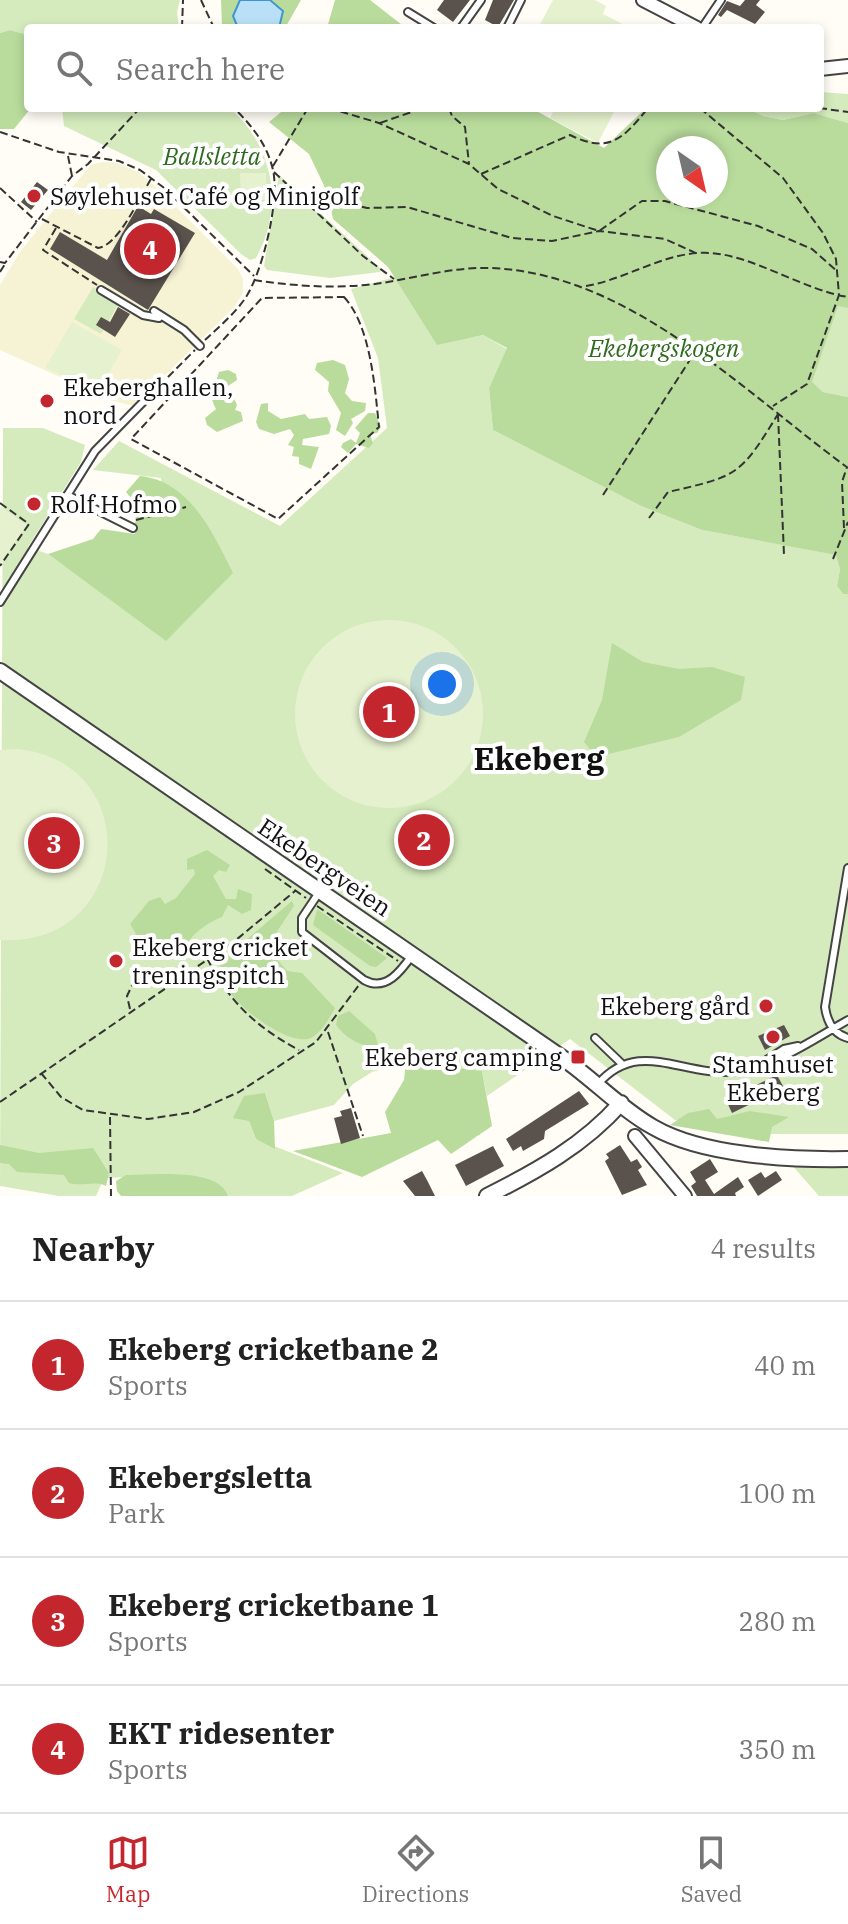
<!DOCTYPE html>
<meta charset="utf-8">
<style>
:root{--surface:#fff;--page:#f6f6f6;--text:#222;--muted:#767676;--line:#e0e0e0;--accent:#c4262e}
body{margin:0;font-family:"IBM Plex Serif",serif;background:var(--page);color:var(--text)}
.compass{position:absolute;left:656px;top:136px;width:72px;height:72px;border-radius:50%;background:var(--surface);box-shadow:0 4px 12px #0003;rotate:146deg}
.you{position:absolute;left:442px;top:684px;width:28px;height:28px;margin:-20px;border:6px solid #fff;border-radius:50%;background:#1a73e8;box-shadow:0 0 0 12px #1a73e833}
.badge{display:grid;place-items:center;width:52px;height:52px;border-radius:50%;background:var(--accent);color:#fff;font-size:26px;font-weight:700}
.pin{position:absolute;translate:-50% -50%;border:4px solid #fff;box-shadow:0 2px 8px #0006}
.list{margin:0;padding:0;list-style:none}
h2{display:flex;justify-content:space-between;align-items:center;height:104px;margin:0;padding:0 32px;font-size:34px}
h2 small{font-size:26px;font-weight:400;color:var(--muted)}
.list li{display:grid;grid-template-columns:52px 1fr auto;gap:24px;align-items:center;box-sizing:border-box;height:128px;padding:0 32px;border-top:2px solid var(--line)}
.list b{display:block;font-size:30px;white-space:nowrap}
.list p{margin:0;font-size:26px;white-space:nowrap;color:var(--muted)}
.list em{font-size:26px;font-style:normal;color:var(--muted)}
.icon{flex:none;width:44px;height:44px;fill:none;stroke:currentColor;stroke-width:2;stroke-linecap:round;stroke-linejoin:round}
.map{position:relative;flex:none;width:848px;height:1196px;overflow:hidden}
.search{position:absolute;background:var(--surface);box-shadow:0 4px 12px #0003;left:24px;right:24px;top:24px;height:88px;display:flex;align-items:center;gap:20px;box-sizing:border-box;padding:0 28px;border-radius:8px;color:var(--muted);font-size:30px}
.sheet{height:616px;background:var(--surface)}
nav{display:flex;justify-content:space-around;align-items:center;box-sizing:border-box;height:112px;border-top:2px solid var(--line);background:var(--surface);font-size:22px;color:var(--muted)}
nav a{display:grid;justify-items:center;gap:4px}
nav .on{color:var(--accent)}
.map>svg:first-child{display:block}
.farmland{fill:#f6f3d4}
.green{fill:#d5ebbd}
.forest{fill:#b9dc9c;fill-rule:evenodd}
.pitch{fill:#e6f2cf}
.water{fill:#b9e0f7;stroke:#3f96cf;stroke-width:2}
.building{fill:#5a524d}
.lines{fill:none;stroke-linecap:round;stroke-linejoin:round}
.service-casing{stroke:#444;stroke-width:10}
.minor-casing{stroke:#444;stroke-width:16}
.tertiary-casing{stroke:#444;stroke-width:18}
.path{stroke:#333;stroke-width:2;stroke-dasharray:8 4;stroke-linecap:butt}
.service{stroke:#fff;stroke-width:6}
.minor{stroke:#fff;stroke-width:12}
.tertiary{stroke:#fff;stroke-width:14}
.poi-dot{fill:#c4262e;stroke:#fff;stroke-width:3}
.labels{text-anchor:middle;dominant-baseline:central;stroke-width:8;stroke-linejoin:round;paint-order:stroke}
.park-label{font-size:24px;font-style:italic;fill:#2f6b1f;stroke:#fff}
.poi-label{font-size:24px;fill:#111;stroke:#fff;text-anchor:start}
.street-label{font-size:24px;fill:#111;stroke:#fff}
.district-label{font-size:32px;font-weight:bold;fill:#111;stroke:#fff}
</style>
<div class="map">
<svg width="848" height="1196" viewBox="0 0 848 1196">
<rect width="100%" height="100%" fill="#fffdf5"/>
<path class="farmland" d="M102 162 117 163 138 172 156 187 238 269 243 279V293L235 306 134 406 113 401 0 350V285L20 252 61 201 91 165Z"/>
<path class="green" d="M0 0H180L177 12 179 28H28V35L10 30 0 33Z
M820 92 848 94V123L814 113 783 120 763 116 746 108H820Z
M62 108H230C273 146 285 206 256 258L250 260 241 254 156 170 64 126Z
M279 175 381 269 380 272 330 278 267 270 264 266Z
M395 277 437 344 483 335 507 349 489 388 493 430 641 506 702 530 837 555 840 569 837 586 843 594H848V1134H769L675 1120 570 1039 487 1096 482 1071 406 1062 372 1072 353 1084 334 1105 274 1121 265 1093 249 1121 256 1139 343 1173 292 1196H221L154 1176 104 1178 96 1196H59L0 1186 3 428H43L85 445 81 462 28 547 48 554 166 640 161 478 93 470 119 441 280 526 387 428 378 358 351 289Z
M93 287 119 303 101 334 74 319Z
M838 305 848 308V397L823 392 811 382Z
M790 1163 848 1167V1196H819Z"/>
<path class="forest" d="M221 0H301L285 28H218L222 26Z
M335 0H370L406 28H327Z
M10 30 28 35V108H31L14 129H0V33Z
M286 108H531L604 148 646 108H746L763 116 783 120 814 113 848 123V308L838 306 812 382 823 392 848 397V594H843L837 586 840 569 836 555 702 530 641 506 493 430 489 388 507 348 483 335 437 345 388 267 333 219 328 194 309 154 269 122ZM668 148H716V196H668Z
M333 360 345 365 349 379 345 393 352 401 366 403 365 411 351 419 353 423 345 436 336 430 341 413 328 391 329 382 315 370 317 363Z
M228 370 236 374 237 380 222 390 232 394 237 405 235 410 241 412 243 421 217 432 207 425 205 418 216 409C207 393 214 388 219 372Z
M268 403V411L281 419 305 414 309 419 327 417 331 426 329 434 303 439 302 445 319 447 311 469 299 464V457L292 456 294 447 288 445 294 435 290 429 274 434 259 429 256 422 261 404Z
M368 413H375L381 427 377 433 370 434 373 443 369 448 356 444 348 453 341 447 343 443 351 439 356 443 360 433 355 428Z
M140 476C190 481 213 533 233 573L166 641 48 554 93 539 101 529 135 534 136 505 126 492Z
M612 643 643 662 679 669 712 667 745 677 741 700 679 737 596 757 584 742 602 700Z
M207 850 230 865 226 872 219 870 213 876 226 899H236L238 889 252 894 251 910 242 914 228 905 222 917C205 924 189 935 183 953L162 959 146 951 130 924 149 901 160 897 165 904 176 898 195 874 194 869 187 870V859Z
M292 901 294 906 272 939 280 949 278 960 287 971 302 973 335 1008C329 1019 322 1032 311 1038 289 1047 237 1007 227 988 224 980 222 971 219 963Z
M317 909 387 958 386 959 376 967 370 966 313 925Z
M349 1011 375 1034 378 1045C362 1049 345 1037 336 1025L338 1016Z
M406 1062 482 1071 492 1126 451 1154 438 1140 362 1177 293 1151 391 1133 385 1112 404 1080Z
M265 1093 274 1121 275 1149 256 1139 249 1121 233 1118 244 1096Z
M709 1109 717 1119 750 1111 789 1117 772 1127 769 1142 670 1125 688 1113Z
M0 1145 39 1153 93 1148 109 1173 106 1186C95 1180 82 1187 69 1183L64 1175 17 1172 9 1164 0 1163Z
M126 1175C152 1175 219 1167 228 1196H121L117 1191 116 1181Z"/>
<path class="pitch" d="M553 0H595L606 6 603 14 630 28H538Z
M555 108H616L598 143 550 118Z
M240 173H266L267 200H241Z
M72 322 122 350 99 391 45 368Z
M0 506 27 525 0 564Z
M295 714a94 94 0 1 1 188 0a94 94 0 1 1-188 0Z
M19 749C149 765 130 949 0 940V750Z"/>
<path class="water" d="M240 0H270L283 11 279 28H238L233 16Z"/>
<path class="building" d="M444 0H470L453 22 437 10Z
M493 0H514L498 27 485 20Z
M745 0H760L756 5 765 12 755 24 727 10 721 17 718 15 727 1 740 6Z
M37 182 48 190 31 210 21 202Z
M138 206 151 214 154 209 195 233 148 310 50 249 60 232 107 260Z
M118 307 130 314 115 337 96 325 101 317 110 322Z
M784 1025 790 1036 765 1050 758 1036Z
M777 1075 784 1088 732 1113 726 1100Z
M579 1091 589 1104 545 1131 544 1139 523 1151 521 1146 513 1151 506 1139Z
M351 1108 360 1138 341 1144 334 1118 342 1116 340 1111Z
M620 1145 631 1162 637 1159 642 1167 638 1170 647 1185 622 1195 605 1161 609 1158 606 1154Z
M493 1146 504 1166 466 1186 455 1165Z
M710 1159 718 1172 705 1180 714 1194 738 1177 744 1187 735 1193 736 1196H697L691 1186 696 1182 690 1172Z
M422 1171 428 1182 435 1196H415L403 1181Z
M776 1171 782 1180 758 1196 748 1180 761 1172 765 1178Z"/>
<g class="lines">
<defs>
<path id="service" d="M408 12 434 28
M461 28 481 0
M507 28 521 0
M702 28 721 0
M101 290 143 315 159 318
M154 311 184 330 200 346
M67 495 133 528
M0 602 95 451 145 400
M848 868 825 1007C827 1021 833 1034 848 1038
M320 891 302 918V932L364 980C386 992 401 971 413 954
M595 1038 621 1063
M765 1061 784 1049 798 1046
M598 1084C640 1036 684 1079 737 1071 778 1065 812 1040 848 1020"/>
<path id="minor" d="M643 0 697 28
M820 69 848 66
M635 1136 685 1196"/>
<path id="tertiary" d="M0 671 564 1059C594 1080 621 1109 653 1127 703 1156 791 1160 848 1159
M487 1196C537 1171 584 1145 621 1103"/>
</defs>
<use href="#service" class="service-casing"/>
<use href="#minor" class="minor-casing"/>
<use href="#tertiary" class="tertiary-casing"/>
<path class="path" d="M201 0 214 28
M182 28 183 0
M329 108 379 123 469 164 498 189 553 216 599 231 642 201H665L758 226 812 249 837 271
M449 108 452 116 465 127 469 164
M700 108 783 178 823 233 836 259 839 295 807 384 773 406
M819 108 848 112
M380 123 423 108
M0 132 59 152 119 161 140 170 163 187 254 276
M68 156 72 176
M273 166 308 108
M274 172 363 256 394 279
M481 174 570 135C609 154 623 139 648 108
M0 188 37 222
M303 201 322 198 367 208 407 207 512 238 552 241 599 231 665 239 698 254
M42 219 98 248C118 246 140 197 151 179
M56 228 43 250 97 285
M0 262 5 263 72 176 88 164 140 108
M0 272 5 264
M254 280C294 286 334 289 375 284 412 279 450 267 489 268 627 272 743 391 848 468
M586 286C628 279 667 250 711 253 754 256 804 290 848 297
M344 297C371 326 375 389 379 427L278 519 131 439 262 298Z
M205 340C218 328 233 315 244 300 262 275 280 201 273 170 267 144 252 126 234 108
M151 394 195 350
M778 414 784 555
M603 495 695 352
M0 503 29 524 0 566
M649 518 668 492C738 476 740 476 778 414
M136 520 186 507
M844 528 842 482 847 467
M833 559 848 522
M265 869 306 898
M317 906 398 961
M207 958C229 1002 256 1027 299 1050
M130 1009 127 996 134 981 149 974 170 982
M328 1032 363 1136
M41 1073 61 1097 83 1110 148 1119 194 1112 239 1092 316 1042 359 985
M0 1102 236 940 295 891
M110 1117 111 1196"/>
<use href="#service" class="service"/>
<use href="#minor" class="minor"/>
<use href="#tertiary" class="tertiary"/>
</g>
<g class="poi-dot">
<circle cx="34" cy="196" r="8"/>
<circle cx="47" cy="401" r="8"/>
<circle cx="34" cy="504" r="8"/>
<circle cx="116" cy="961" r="8"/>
<circle cx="766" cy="1006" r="8"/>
<circle cx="773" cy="1037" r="8"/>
<rect x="570" y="1049" width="16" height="16" rx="4"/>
</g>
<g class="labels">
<g class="park-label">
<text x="212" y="156">Ballsletta</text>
<text x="664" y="348">Ekebergskogen</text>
</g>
<g class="poi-label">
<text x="50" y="196">Søylehuset Café og Minigolf</text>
<text x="63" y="387">Ekeberghallen,<tspan x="63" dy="28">nord</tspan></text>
<text x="50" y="504">Rolf Hofmo</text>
<text x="132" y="947">Ekeberg cricket<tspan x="132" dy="28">treningspitch</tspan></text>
<text x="750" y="1006" text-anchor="end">Ekeberg gård</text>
<text x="562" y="1057" text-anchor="end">Ekeberg camping</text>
<text x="773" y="1064" text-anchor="middle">Stamhuset<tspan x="773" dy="28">Ekeberg</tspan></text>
</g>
<g class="street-label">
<text transform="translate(325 867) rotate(34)">Ekebergveien</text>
</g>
<g class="district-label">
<text x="539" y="758">Ekeberg</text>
</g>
</g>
</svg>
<svg class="compass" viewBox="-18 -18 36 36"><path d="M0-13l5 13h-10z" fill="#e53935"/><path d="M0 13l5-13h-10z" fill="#767676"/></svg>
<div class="you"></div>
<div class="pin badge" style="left:389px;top:712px">1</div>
<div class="pin badge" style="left:424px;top:840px">2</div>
<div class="pin badge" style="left:54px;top:843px">3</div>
<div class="pin badge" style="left:150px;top:249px">4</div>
<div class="search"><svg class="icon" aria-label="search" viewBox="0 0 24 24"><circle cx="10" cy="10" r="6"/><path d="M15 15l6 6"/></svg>Search here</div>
</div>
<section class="sheet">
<h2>Nearby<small>4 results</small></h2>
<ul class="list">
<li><span class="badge">1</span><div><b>Ekeberg cricketbane 2</b><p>Sports</p></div><em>40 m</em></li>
<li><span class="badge">2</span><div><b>Ekebergsletta</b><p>Park</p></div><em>100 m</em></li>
<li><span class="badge">3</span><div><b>Ekeberg cricketbane 1</b><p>Sports</p></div><em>280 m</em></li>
<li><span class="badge">4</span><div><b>EKT ridesenter</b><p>Sports</p></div><em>350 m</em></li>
</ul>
</section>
<nav>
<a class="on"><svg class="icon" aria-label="map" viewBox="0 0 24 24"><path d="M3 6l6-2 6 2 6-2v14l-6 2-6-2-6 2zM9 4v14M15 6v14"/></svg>Map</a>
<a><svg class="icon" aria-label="directions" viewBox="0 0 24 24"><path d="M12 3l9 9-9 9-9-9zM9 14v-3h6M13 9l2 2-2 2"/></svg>Directions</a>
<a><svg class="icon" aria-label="saved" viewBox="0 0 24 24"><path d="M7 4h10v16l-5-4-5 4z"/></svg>Saved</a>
</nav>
